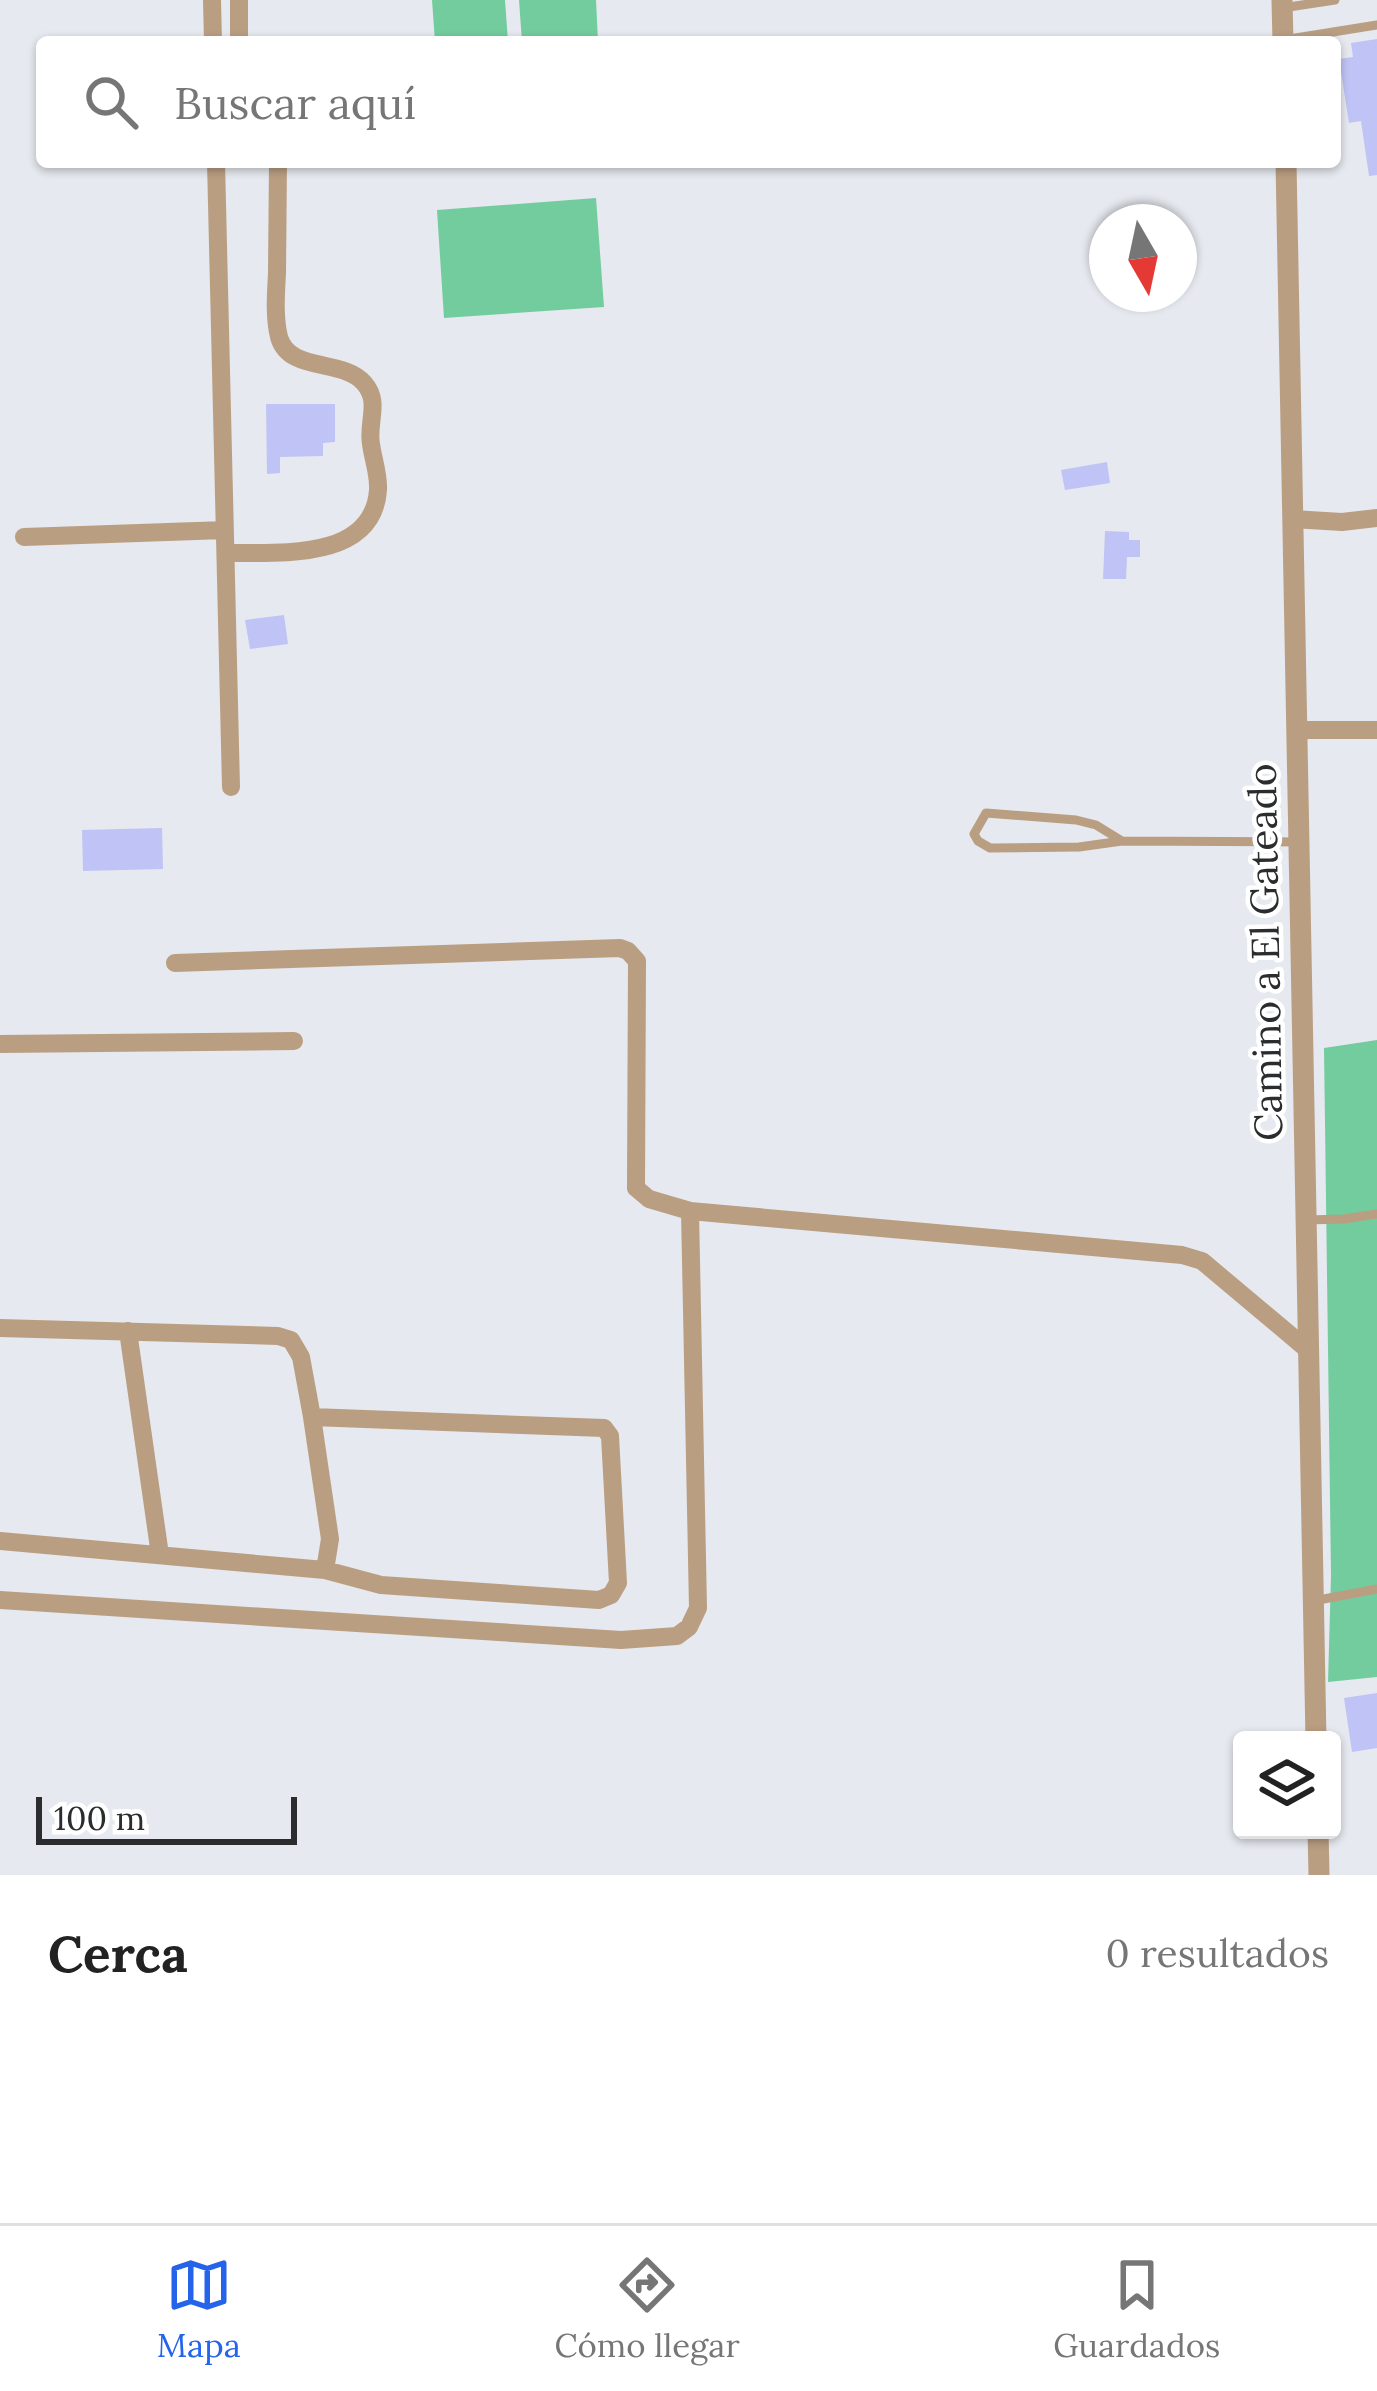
<!DOCTYPE html>
<html lang="es">
<meta charset="utf-8">
<style>
:root{--surface:#fff;--page:#f6f6f6;--text:#222;--muted:#767676;--line:#e0e0e0;--accent:#2563eb}
body{margin:0;font-family:Lora,serif;background:var(--page);color:var(--text)}
.controls{position:absolute;right:36px;bottom:36px;display:grid;overflow:hidden;border-radius:12px;box-shadow:0 3px 9px #0004}
.controls button{width:108px;height:108px;display:grid;place-items:center;padding:0;border:0;border-bottom:3px solid var(--line);background:var(--surface);color:var(--text);font:60px sans-serif}
.compass{position:absolute;left:1089px;top:204px;width:108px;height:108px;border-radius:50%;background:var(--surface);box-shadow:0 3px 9px #0004;rotate:171deg}
.scale{position:absolute;left:36px;bottom:30px;width:261px;box-sizing:border-box;padding-left:12px;border:6px solid #2b2c2e;border-top:0;font-size:33px;line-height:42px;white-space:nowrap;color:#2b2c2e;-webkit-text-stroke:9px #fff;paint-order:stroke}
.list{margin:0;padding:0;list-style:none}
h2{display:flex;justify-content:space-between;align-items:center;height:156px;margin:0;padding:0 48px;font-size:51px}
h2 small{font-size:39px;font-weight:400;color:var(--muted)}
.icon{flex:none;width:66px;height:66px;fill:none;stroke:currentColor;stroke-width:2;stroke-linecap:round;stroke-linejoin:round}
.map{position:relative;flex:none;width:1377px;height:1875px;overflow:hidden}
.search{position:absolute;background:var(--surface);box-shadow:0 3px 9px #0004;left:36px;right:36px;top:36px;height:132px;display:flex;align-items:center;gap:30px;box-sizing:border-box;padding:0 42px;border-radius:12px;color:var(--muted);font-size:45px}
.sheet{height:348px;background:var(--surface)}
nav{display:flex;justify-content:space-around;align-items:center;box-sizing:border-box;height:168px;border-top:3px solid var(--line);background:var(--surface);font-size:33px;color:var(--muted)}
nav a{display:grid;justify-items:center;gap:6px}
nav .on{color:var(--accent)}
.map>svg:first-child{display:block}
.green{fill:#72cc9e}
.building{fill:#c0c3f5}
.lines{fill:none;stroke-linecap:round;stroke-linejoin:round}
.service{stroke:#ba9e82;stroke-width:9}
.minor{stroke:#ba9e82;stroke-width:18}
.tertiary{stroke:#ba9e82;stroke-width:21}
.labels{text-anchor:middle;dominant-baseline:central;stroke-width:9;stroke-linejoin:round;paint-order:stroke}
.street-label{font-size:39px;fill:#2b2c2e;stroke:#fff}
</style>
<div class="map">
<svg width="1377" height="1875" viewBox="0 0 1377 1875">
<rect width="100%" height="100%" fill="#e6e9ef"/>
<path class="green" d="M432 0H505L508 42H435Z
M519 0H596L598 42H522Z
M596 198 604 307 444 318 437 210Z
M1377 1040V1677L1328 1682 1331 1576 1324 1048Z"/>
<path class="building" d="M1377 39V175L1369 176 1361 121 1349 123 1339 59 1353 57 1351 43Z
M266 404H335V442L323 443V456L280 457V473L267 474Z
M1107 462 1110 483 1065 490 1061 470Z
M1105 531 1129 532V540H1140V557H1127L1126 579H1103Z
M284 615 288 644 250 649 245 620Z
M162 828 163 869 83 871 82 830Z
M1377 1693V1748L1352 1752 1344 1698Z"/>
<g class="lines">
<path class="service" d="M1282 8 1335 0
M1283 40 1377 25
M1122 841 1079 847 990 848 978 841 974 834 986 813 1076 820 1096 825 1122 841 1299 842
M1306 1220 1344 1219 1377 1214
M1313 1601 1377 1589"/>
<path class="minor" d="M212 0 213 42
M239 0V42
M216 162 231 787
M1292 519 1342 522 1377 518
M24 537 225 530
M226 553C277 552 373 562 378 490 379 475 373 459 371 444 367 422 381 402 364 383 342 358 289 373 279 337 274 317 276 293 277 273 277 236 278 199 278 162
M1296 730H1377
M175 963 620 948 628 951 637 961 636 1188 649 1199 690 1211 1182 1255 1202 1261 1308 1350
M0 1044 294 1041
M0 1328 278 1336 291 1340 301 1357 312 1417 330 1539 325 1570
M128 1331 160 1555
M0 1541 325 1570 381 1585 599 1600 611 1595 618 1583 610 1436 604 1428 312 1417
M0 1600 621 1640 677 1636 689 1627 698 1608 690 1211"/>
<path class="tertiary" d="M1282 0 1283 42
M1286 162 1316 1740
M1318 1830 1319 1875"/>
</g>
<g class="labels">
<g class="street-label">
<text transform="translate(1265 952) rotate(-91)">Camino a El Gateado</text>
</g>
</g>
</svg>
<div class="controls">
<button><svg class="icon" aria-label="layers" viewBox="0 0 24 24"><path d="M12 4l9 5-9 5-9-5zM3 14l9 5 9-5"/></svg></button>
</div>
<svg class="compass" viewBox="-18 -18 36 36"><path d="M0-13l5 13h-10z" fill="#e53935"/><path d="M0 13l5-13h-10z" fill="#767676"/></svg>
<div class="scale">100 m</div>
<div class="search"><svg class="icon" aria-label="search" viewBox="0 0 24 24"><circle cx="10" cy="10" r="6"/><path d="M15 15l6 6"/></svg>Buscar aquí</div>
</div>
<section class="sheet">
<h2>Cerca<small>0 resultados</small></h2>
<ul class="list">
</ul>
</section>
<nav>
<a class="on"><svg class="icon" aria-label="map" viewBox="0 0 24 24"><path d="M3 6l6-2 6 2 6-2v14l-6 2-6-2-6 2zM9 4v14M15 6v14"/></svg>Mapa</a>
<a><svg class="icon" aria-label="directions" viewBox="0 0 24 24"><path d="M12 3l9 9-9 9-9-9zM9 14v-3h6M13 9l2 2-2 2"/></svg>Cómo llegar</a>
<a><svg class="icon" aria-label="saved" viewBox="0 0 24 24"><path d="M7 4h10v16l-5-4-5 4z"/></svg>Guardados</a>
</nav>
